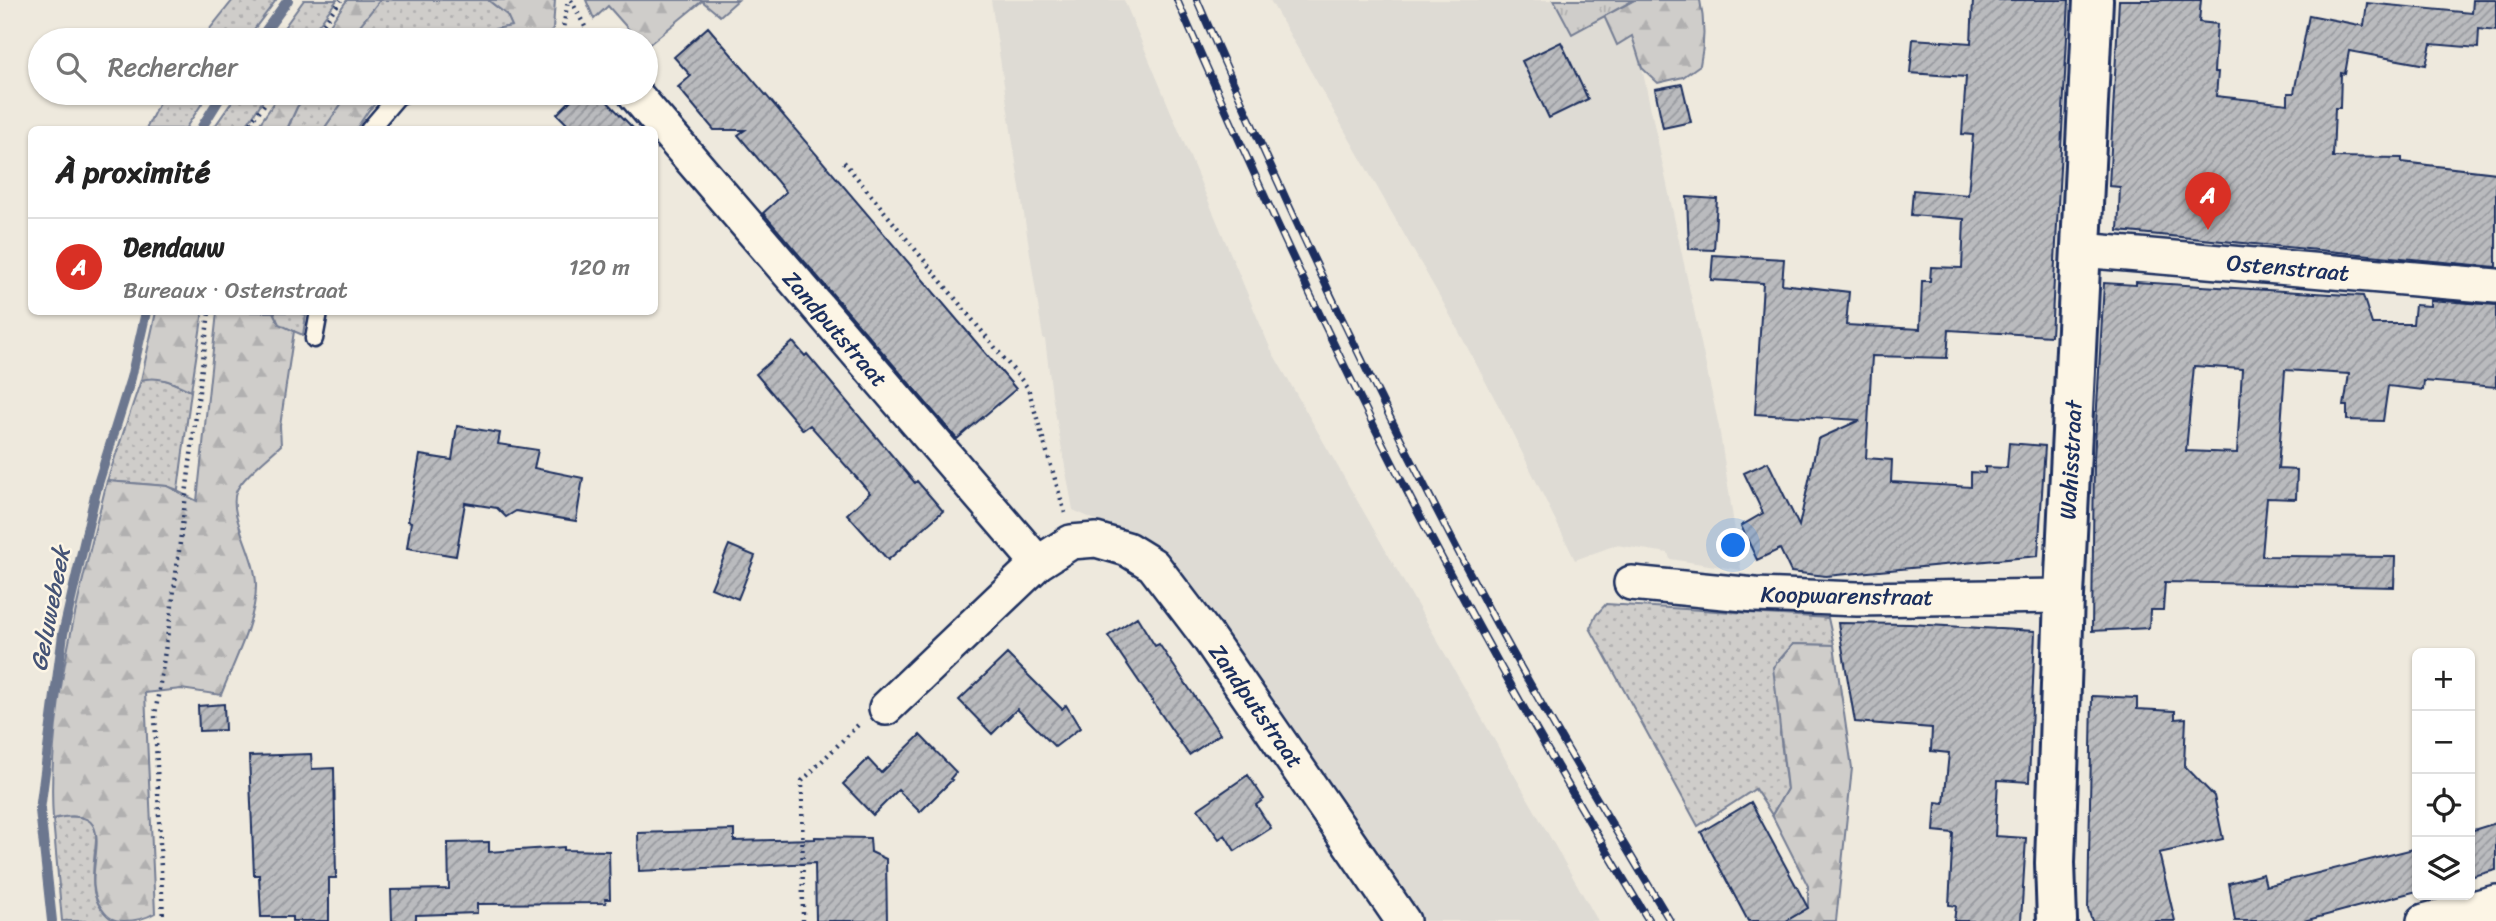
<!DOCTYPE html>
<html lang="fr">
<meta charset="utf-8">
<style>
:root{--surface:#fff;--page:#f6f6f6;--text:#222;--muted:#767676;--line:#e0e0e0;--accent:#d93025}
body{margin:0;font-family:Sriracha,sans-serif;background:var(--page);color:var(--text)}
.controls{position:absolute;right:21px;bottom:21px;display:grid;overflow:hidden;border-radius:10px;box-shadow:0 2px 5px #0004}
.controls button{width:63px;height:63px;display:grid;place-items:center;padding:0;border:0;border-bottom:2px solid var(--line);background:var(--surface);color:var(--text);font:35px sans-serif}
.you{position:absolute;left:1734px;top:546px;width:24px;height:24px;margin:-18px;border:5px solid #fff;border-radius:50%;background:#1a73e8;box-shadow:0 0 0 10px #1a73e833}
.badge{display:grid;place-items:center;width:46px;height:46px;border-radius:50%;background:var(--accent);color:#fff;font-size:23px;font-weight:700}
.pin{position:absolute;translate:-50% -58px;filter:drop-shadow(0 2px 4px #0008)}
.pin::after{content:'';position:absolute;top:37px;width:24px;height:21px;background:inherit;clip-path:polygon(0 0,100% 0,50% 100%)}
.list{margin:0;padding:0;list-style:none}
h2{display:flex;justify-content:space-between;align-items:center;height:91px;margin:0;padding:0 28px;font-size:30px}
h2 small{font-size:23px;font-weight:400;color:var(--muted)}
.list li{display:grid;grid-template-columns:46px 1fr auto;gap:21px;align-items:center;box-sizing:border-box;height:98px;padding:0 28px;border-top:2px solid var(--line)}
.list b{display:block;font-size:26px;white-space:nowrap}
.list p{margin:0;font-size:23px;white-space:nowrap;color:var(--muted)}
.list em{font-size:23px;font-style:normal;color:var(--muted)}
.icon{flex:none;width:38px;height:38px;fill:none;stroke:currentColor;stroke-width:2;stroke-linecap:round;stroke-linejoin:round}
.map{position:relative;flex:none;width:2496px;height:921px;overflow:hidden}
.search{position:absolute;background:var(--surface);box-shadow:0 2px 5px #0004;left:28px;top:28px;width:630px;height:77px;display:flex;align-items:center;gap:18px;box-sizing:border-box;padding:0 24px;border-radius:38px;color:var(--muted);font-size:26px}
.panel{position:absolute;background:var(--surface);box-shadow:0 2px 5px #0004;left:28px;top:126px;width:630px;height:189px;border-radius:10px}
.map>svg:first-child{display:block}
.built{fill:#dedbd4}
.grass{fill:url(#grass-dots);stroke:#757e94;stroke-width:2}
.forest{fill:url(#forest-firs);stroke:#757e94;stroke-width:2}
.park{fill:url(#park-tufts);stroke:#757e94;stroke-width:2}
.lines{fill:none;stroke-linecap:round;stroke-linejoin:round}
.stream{stroke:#6c778f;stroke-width:10}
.building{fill:url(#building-hatch);stroke:#1b2f5e;stroke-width:2;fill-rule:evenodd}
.lane-casing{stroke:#1b2f5e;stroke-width:21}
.street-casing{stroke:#1b2f5e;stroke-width:38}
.secondary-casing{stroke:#1b2f5e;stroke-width:44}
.path{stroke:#1b2f5e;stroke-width:4.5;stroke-dasharray:2 5;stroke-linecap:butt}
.lane{stroke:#fcf5e5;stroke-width:16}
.street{stroke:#fcf5e5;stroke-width:33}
.secondary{stroke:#fcf5e5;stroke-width:38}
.rail-casing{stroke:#1b2f5e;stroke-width:8}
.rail{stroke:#fcf5e5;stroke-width:5;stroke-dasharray:16;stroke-linecap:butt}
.labels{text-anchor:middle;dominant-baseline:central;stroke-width:5;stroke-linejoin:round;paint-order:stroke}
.street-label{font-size:23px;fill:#1b2f5e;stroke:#fcf5e5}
.water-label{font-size:24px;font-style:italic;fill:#445376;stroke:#fcf5e5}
</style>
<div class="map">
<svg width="2496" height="921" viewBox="0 0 2496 921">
<defs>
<pattern id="grass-dots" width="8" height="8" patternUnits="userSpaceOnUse" patternTransform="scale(1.75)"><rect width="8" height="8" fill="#cfcdca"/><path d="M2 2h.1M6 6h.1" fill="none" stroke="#b1b0b0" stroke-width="1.8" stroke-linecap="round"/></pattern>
<pattern id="forest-firs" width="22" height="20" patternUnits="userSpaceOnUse" patternTransform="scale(1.75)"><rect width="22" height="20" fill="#cfcdca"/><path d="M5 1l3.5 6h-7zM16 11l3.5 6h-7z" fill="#b1b0b0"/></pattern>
<pattern id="park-tufts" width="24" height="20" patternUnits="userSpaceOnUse" patternTransform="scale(1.75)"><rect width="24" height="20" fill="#cfcdca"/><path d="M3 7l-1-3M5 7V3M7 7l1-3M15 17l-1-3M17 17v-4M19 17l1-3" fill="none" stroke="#b1b0b0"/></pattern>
<pattern id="building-hatch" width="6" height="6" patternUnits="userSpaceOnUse" patternTransform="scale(1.75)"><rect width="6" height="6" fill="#babbbe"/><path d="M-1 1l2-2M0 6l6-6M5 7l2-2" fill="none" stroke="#96989e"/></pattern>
</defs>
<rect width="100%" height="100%" fill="#eee9dd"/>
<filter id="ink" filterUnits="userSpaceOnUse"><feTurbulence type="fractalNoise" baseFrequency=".0143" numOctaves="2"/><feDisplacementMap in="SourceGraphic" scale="14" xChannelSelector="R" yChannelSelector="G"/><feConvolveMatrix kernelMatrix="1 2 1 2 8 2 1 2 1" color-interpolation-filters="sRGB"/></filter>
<g filter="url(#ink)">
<path class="built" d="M991 0H1124L1271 350 1598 921H1415L1120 531 1073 510 1052 395 1045 339 1043 338Z
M1270 0H1554L1572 34 1604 16 1617 45 1631 35 1642 68 1719 427 1741 570 1670 559 1668 553 1616 545 1575 560 1504 416 1444 304Z"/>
<path class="grass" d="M233 0H276L246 40H201Z
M304 0H337L307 40H275Z
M380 0H488L507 15 513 26 433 40H348Z
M164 93H209L185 129H146Z
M238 93H268L244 129H213Z
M308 93H349L324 129 287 130 297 107Z
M273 312H298L306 315 303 335 279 325Z
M153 377 169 381 191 391 178 490 167 486 107 481 141 380Z
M1606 604 1828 618 1834 645 1793 644 1780 733 1787 789 1772 815 1755 789 1698 826 1590 628 1596 615Z
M65 816C73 817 86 816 92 823 98 831 96 842 95 851 92 879 88 904 115 921H62L53 819Z"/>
<path class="forest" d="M347 0H380L348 40H319Z
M488 0H555L553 29 545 40H433L512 26 507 15Z
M586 0H738L720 16 702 1 646 47V40H638L608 6 594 19Z
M1634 0H1700C1705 23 1705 42 1700 65L1683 77 1658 83 1642 68 1632 36 1617 45 1604 16Z
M281 93H308L297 107 287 129H256Z
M349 93H386L369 110 356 129H324Z
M156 312H203L191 391C174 383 160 375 141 380Z
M217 312H273L279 324 294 331 280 426 281 445C270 456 242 477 236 492 228 517 257 557 256 587 256 620 233 664 221 695L181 689 145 693 155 913C145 919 136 921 124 921 113 921 108 918 102 909 82 883 105 846 93 825 86 813 65 816 53 819 46 709 81 588 107 481L167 486 197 501Z
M1793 644 1834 645 1852 768 1836 921H1786L1808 908V886L1772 815 1787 789 1773 667Z"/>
<path class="park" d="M1554 0H1634L1572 34Z"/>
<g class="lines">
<path class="stream" d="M259 40 288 0
M200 130 223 93
M52 921 40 810 63 634 97 487 131 378 146 312"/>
</g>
<path class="building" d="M1973 0H2069L2051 336 1949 330 1947 358 1872 356 1866 458 1892 460 1891 482 1971 487V472L1985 473V467L2007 468 2009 443 2045 446 2038 556 1826 576 1791 572 1780 549 1757 560 1741 526 1763 513 1744 473 1768 462 1799 526 1818 439 1860 420 1755 414 1763 283 1711 280 1713 255 1784 259 1782 284 1849 292 1846 325 1920 329 1922 281H1930L1931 267 1962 268 1964 219 1911 215 1913 190 1968 195 1973 135 1962 134 1966 77 1910 73 1913 39 1971 43Z
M2119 0H2201L2199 22 2217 24 2214 72H2218L2216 96 2288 104V93H2294L2309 15 2364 26 2367 3 2472 13 2473 0H2496V31L2479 29 2478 48 2431 44 2426 65 2349 51 2345 74 2341 73 2340 108H2335L2333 157 2402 158V162L2496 173V267L2118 231 2120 187 2109 186Z
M708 27 1016 389 957 439 763 213 786 192 738 135 745 130H714L678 87 691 76 674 57Z
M1561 42 1588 99 1549 118 1522 61Z
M1682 84 1691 122 1663 128 1655 89Z
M578 93H599L635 130H573L557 114Z
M1687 197 1717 199 1714 250 1689 249Z
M2136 282 2363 296 2372 324H2413L2415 305 2430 306V300L2496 305V387L2424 381 2423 390 2388 386 2383 421 2347 420V406H2344L2349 374 2285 370 2278 469 2297 470 2296 499 2267 498 2262 556 2395 557 2394 587 2165 582 2163 610H2150L2149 628 2092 631 2094 459 2104 283 2136 285ZM2194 366 2242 369 2237 453 2186 451Z
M793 342 805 356 807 354 915 483 917 481 943 511 888 560 847 514 870 493 810 425 803 430 756 374Z
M457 426 500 433 498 444 538 450 534 468 583 478 576 521 516 511 506 517 497 508 465 503 456 556 407 548 411 522 408 521 420 455 452 460Z
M729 545 755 556 738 599 711 588Z
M1137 617 1155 646 1159 644 1220 734 1189 755 1108 636Z
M1838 623 1910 624 2035 631 2029 782 1998 780 1995 836 2026 838 2021 921H1954L1956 906 1949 905 1953 833 1934 831 1936 802 1944 803 1949 753 1931 751 1932 728 1855 722Z
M1007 654 1062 709 1066 705 1080 728 1055 747 1017 709 992 734 959 700Z
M2092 696 2137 698V709L2175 711V719L2186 718 2184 765 2214 796 2223 839 2159 853 2175 921H2092L2088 909Z
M224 704 225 730 199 731 198 706Z
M920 735 956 772 950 779 952 780 920 812 898 790 873 815 843 784 868 759 881 773Z
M311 754 312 769 334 768 336 878H329V921H292V917H261L259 875H254L249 756Z
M1248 775 1264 799 1256 805 1271 828 1235 851 1225 835 1219 839 1198 809Z
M1751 802 1808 908 1786 921H1748L1701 832Z
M2496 823V870L2470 877V831Z
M734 830V841L815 839V837L870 838 871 852 886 859 887 921H816L815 863 639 871 638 833Z
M489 842V852L564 847V850L609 851 610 899H605L606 903 477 904V913L416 915V921H392L391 890 449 889 448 843Z
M2417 848V891L2304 921H2235L2229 883 2263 874 2266 886Z"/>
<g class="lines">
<defs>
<path id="lane" d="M369 130 398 96 405 93
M314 339 319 312"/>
<path id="street" d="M634 93 1038 563
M2081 250 2496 286
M1631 583 1755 595 1857 599 2064 596
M886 708 1038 563 1071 542 1096 540 1127 549 1153 565 1207 636 1403 921
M2424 921 2496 902"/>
<path id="secondary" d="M2057 921 2055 863 2064 596 2093 0"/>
</defs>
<use href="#lane" class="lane-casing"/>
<use href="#street" class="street-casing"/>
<use href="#secondary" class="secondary-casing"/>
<path class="path" d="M571 0 592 40
M311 40 341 0
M561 40 568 0
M249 130 253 119 273 93
M844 162 1028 388 1065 513
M163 921 155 715 172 606 209 312
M803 921 802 781 858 725"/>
<use href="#lane" class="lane"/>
<use href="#street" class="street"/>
<use href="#secondary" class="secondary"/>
<defs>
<path id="rail" d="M1177 0C1252 171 1329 341 1415 507 1488 648 1566 785 1649 921
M1197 0C1288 210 1386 418 1494 619 1550 722 1610 821 1670 921"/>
</defs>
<use href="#rail" class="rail-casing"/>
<use href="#rail" class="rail"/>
</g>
</g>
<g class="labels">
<g class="street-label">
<text transform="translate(2288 268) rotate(5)">Ostenstraat</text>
<text transform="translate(835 329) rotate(49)">Zandputstraat</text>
<text transform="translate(2071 460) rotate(-87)">Wahisstraat</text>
<text transform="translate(1847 596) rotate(1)">Koopwarenstraat</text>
<text transform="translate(1256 706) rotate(55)">Zandputstraat</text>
</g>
<g class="water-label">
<text transform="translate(50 609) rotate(-79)">Geluwebeek</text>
</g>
</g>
</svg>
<div class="controls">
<button>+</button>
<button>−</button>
<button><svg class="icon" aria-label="locate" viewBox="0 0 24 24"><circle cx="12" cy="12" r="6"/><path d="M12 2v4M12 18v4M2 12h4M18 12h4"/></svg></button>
<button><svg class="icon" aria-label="layers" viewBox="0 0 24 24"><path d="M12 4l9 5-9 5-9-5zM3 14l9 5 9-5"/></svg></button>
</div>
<div class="you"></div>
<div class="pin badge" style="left:2208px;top:230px">A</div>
<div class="search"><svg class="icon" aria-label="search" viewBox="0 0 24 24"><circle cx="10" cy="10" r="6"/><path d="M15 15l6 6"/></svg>Rechercher</div>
<section class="panel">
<h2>À proximité<small></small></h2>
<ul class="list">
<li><span class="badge">A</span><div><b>Dendauw</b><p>Bureaux · Ostenstraat</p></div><em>120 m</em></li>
</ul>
</section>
</div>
